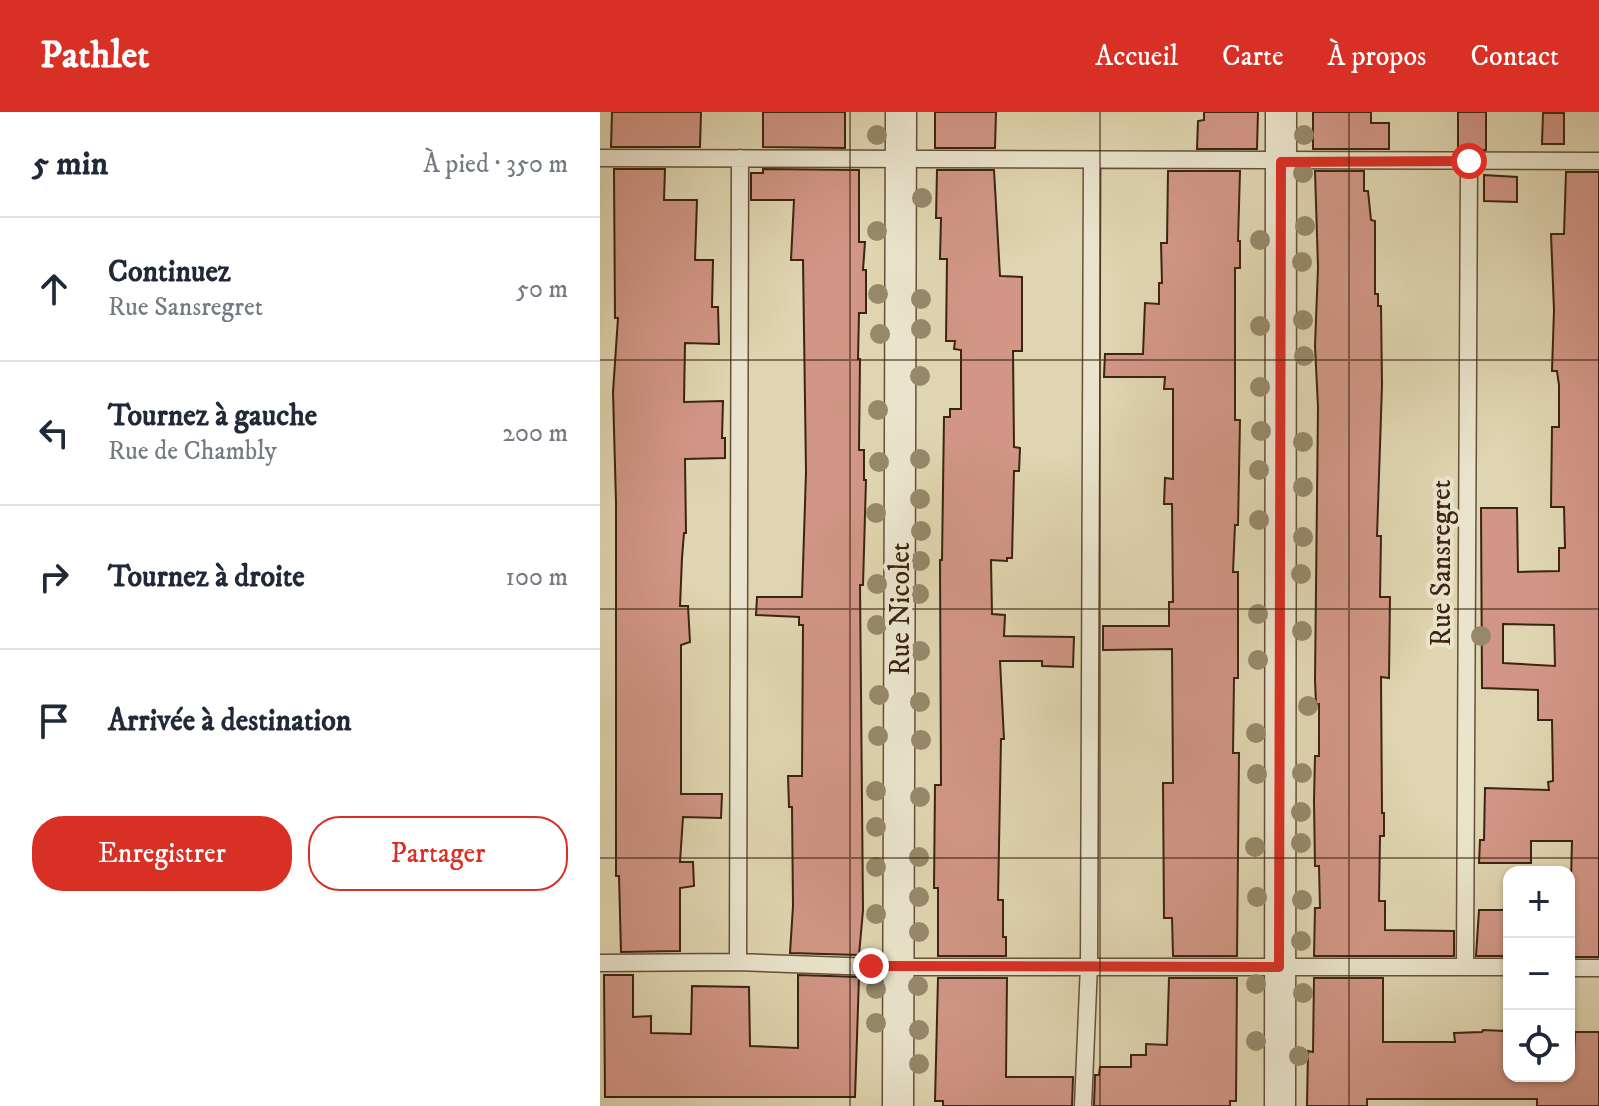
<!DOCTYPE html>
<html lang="fr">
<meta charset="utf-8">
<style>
:root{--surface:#fff;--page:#f2f2f3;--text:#1f2937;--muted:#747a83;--line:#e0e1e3;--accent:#d93025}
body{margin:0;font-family:"IM FELL DW Pica",serif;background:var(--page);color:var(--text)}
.controls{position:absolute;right:24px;bottom:24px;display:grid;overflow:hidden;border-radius:16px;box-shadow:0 2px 6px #0004}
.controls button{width:72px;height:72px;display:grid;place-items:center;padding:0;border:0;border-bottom:2px solid var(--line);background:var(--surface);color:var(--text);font:40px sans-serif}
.stop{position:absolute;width:24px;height:24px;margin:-18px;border:6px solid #d93025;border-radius:50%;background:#fff}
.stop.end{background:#d93025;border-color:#fff;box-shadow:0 2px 8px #0008}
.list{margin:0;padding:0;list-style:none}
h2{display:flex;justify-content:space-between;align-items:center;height:104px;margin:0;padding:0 32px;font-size:34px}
h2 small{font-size:26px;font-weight:400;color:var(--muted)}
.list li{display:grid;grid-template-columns:52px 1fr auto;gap:24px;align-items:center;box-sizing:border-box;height:144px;padding:0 32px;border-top:2px solid var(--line)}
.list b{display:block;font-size:30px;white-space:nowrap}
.list p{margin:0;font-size:26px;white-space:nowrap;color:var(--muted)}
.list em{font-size:26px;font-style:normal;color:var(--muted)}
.actions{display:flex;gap:16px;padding:24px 32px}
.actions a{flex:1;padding:18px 0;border:2px solid var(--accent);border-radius:32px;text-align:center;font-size:28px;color:var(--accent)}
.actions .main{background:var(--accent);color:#fff}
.icon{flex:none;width:44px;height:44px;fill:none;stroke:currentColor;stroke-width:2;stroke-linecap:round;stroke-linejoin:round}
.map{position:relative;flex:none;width:999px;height:994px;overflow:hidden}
header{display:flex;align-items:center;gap:48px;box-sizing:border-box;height:112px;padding:0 40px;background:var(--accent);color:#fff}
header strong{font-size:38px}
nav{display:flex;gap:44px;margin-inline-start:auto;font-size:28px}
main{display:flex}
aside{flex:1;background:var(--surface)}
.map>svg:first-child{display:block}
.building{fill:#d19685;stroke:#3d2412;stroke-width:2;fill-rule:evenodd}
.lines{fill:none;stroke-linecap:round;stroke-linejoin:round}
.lane-casing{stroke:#66503a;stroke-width:19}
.street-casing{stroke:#66503a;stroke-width:33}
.lane{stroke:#eae4cc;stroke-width:16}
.street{stroke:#eae4cc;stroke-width:30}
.tree{fill:#96896a}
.route{stroke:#d93025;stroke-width:10}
.grid{fill:none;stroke:#3d2412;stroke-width:2;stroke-opacity:0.55}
.labels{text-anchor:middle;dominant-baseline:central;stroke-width:8;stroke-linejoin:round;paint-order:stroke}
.street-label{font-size:28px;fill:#3d2412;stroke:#eae4cc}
</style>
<header>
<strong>Pathlet</strong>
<nav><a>Accueil</a><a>Carte</a><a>À propos</a><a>Contact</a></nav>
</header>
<main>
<aside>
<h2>5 min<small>À pied · 350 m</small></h2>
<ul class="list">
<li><svg class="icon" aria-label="ahead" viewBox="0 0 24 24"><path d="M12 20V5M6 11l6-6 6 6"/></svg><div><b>Continuez</b><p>Rue Sansregret</p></div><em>50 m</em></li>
<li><svg class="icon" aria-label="left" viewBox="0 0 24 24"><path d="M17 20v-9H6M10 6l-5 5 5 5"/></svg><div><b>Tournez à gauche</b><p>Rue de Chambly</p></div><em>200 m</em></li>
<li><svg class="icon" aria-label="right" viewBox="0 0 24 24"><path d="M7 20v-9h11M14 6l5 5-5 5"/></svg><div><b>Tournez à droite</b></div><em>100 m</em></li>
<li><svg class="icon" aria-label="arrive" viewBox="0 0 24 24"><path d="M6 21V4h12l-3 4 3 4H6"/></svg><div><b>Arrivée à destination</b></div></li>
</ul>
<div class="actions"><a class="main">Enregistrer</a><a>Partager</a></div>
</aside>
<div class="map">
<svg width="999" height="994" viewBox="0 0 999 994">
<rect width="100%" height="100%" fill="#dfd5b0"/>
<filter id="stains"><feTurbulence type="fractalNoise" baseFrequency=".0025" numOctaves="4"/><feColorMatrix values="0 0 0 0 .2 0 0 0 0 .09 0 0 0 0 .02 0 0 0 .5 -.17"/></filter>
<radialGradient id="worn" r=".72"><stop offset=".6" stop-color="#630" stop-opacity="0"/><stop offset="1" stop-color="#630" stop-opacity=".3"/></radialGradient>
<path class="building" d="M12 0H101L100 35H11Z
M163 0H245V36L163 35Z
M335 0H396L395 36H335Z
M604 0H658L657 37H597L598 9 604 8Z
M713 0H771V11H789V37H713Z
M858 0H886V38H858Z
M943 1H964V32H942Z
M14 57H65L64 88H97L95 148H113L112 195H118L119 232 85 231 84 290 123 289 122 326H125V346L85 347 86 421H84L82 446 80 494H88L90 530 81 533V682H122L121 706 83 705 80 750H93L94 774 80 776V839L21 840 19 764H16V391L13 280 18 206H15Z
M163 57 259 58V130H265L263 158H266V201H259L258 247H260L259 338H264V368H266L263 473H260L263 798 259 843 190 841 193 794 192 695H189L188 664H202L203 513H199V505L156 503 157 485H202L206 360 203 148H191L194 88H151V61H163Z
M337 58H394L400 164 422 165V239H413L414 335 420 336 419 359H414L412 446H407V449L391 448 392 502 405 503 404 524 474 525 473 555 442 554V549H400L404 627H401L398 788H403V825H406V844H338V776H334L335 673H341L340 448H342L344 305H350V297H361V238L354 237 355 229H346L347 147H340L341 106H336Z
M568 59H640L638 129H640V156H635V308H640L638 413H635L633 460H638V566H634L633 641H639L637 844H573L572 806H564L563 671H573L572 537 503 538V514H569V490H573L572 392H564L565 366 573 367V277H564L565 265H504L505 242H543L545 191 559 192V171H562L561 131H567Z
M715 59H764V79H768L771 108 775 109V182H778V194H781L782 273 777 424H781L780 485H790L789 566 781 565 782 701H784V724H780L779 789H785V818L854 819V844H714L715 796H720L719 754H715L714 689 715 644H719V592H716L715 568 718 295 715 234 718 155Z
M966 60H999V845H969L972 729H931V751H879L880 728H884L885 676 949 678 948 670 953 669 952 608H938V578L882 576 881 396H917L918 460 959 459V436H965L964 395H951L952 315H959V273L957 259H952L954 198 951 122H964ZM903 512 954 513 955 554 903 551Z
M884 63 917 65V90L884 89Z
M879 798H909L908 844H876Z
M4 863H33V905L51 904V921L91 922 92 874 149 875 150 934 198 936V863L259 865 255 985H5Z
M338 866H407L406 965H473L472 994H343V989H335Z
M569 866H637L636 989H630V994H494L495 963H499L500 955H531V943H546V932L567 933Z
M714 866H783V930H855L854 921 882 920 883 918 905 919V924L909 925V964H969V942H974L975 920H999V994H937V987H767V994H707L708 939 713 940Z"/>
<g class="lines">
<defs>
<path id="lane" d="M0 46 999 49
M138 850 140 46
M0 851 138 850 274 855H909
M865 854 869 49
M969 856H999
M483 994 489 853 492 48"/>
<path id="street" d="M298 994 301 0
M680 994 681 0"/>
</defs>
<use href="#lane" class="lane-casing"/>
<use href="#street" class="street-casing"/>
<use href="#lane" class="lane"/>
<use href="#street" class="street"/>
</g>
<g class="tree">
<circle cx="277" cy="23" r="10"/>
<circle cx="704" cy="23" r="10"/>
<circle cx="703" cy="61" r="10"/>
<circle cx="322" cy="86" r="10"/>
<circle cx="705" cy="114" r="10"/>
<circle cx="277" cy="119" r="10"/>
<circle cx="660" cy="128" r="10"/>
<circle cx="702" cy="150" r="10"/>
<circle cx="278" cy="182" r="10"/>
<circle cx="321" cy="187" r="10"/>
<circle cx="703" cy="208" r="10"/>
<circle cx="660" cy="214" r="10"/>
<circle cx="321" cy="217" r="10"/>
<circle cx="280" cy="222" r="10"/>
<circle cx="704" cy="244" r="10"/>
<circle cx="320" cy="264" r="10"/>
<circle cx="660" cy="275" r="10"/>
<circle cx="278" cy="298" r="10"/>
<circle cx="661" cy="319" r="10"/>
<circle cx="703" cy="330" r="10"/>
<circle cx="320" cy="347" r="10"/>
<circle cx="279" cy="350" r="10"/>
<circle cx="659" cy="358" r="10"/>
<circle cx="703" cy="375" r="10"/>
<circle cx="320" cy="387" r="10"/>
<circle cx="276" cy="401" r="10"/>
<circle cx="659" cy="408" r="10"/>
<circle cx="321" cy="419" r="10"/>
<circle cx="703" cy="425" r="10"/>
<circle cx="320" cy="449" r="10"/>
<circle cx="701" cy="462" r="10"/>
<circle cx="277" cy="472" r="10"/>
<circle cx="319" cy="482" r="10"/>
<circle cx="658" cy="502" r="10"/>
<circle cx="277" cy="513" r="10"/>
<circle cx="702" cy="519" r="10"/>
<circle cx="881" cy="524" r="10"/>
<circle cx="320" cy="539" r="10"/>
<circle cx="658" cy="548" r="10"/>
<circle cx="279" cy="583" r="10"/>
<circle cx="320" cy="590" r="10"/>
<circle cx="708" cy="594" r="10"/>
<circle cx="656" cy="621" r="10"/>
<circle cx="278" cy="624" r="10"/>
<circle cx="321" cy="628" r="10"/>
<circle cx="702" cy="661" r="10"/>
<circle cx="657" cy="662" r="10"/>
<circle cx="276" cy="679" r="10"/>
<circle cx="320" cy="685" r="10"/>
<circle cx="701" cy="700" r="10"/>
<circle cx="276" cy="715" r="10"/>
<circle cx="701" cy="731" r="10"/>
<circle cx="655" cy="735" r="10"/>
<circle cx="319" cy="745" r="10"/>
<circle cx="276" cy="755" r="10"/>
<circle cx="319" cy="785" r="10"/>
<circle cx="657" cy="785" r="10"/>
<circle cx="702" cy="788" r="10"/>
<circle cx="276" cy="802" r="10"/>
<circle cx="319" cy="820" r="10"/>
<circle cx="701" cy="829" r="10"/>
<circle cx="656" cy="872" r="10"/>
<circle cx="318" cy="874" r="10"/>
<circle cx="276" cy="877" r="10"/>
<circle cx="703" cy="881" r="10"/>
<circle cx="276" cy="911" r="10"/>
<circle cx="319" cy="918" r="10"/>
<circle cx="656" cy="929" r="10"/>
<circle cx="699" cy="944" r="10"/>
<circle cx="319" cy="952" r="10"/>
</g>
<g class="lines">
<path class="route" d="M271 854 679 855 681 50 869 49"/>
</g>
<path class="grid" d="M250 0V994M500 0V994M749 0V994M0 248H999M0 497H999M0 746H999"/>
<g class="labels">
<g class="street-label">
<text transform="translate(841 451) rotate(-90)">Rue Sansregret</text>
<text transform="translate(300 497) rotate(-90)">Rue Nicolet</text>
</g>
</g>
<rect width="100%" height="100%" filter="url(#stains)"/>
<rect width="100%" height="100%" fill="url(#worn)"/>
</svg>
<div class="controls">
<button>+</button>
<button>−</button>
<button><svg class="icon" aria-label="locate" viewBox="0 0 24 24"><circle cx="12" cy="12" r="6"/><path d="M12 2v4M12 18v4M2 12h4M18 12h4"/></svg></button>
</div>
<div class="stop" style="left:869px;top:49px"></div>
<div class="stop end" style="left:271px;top:854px"></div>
</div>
</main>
